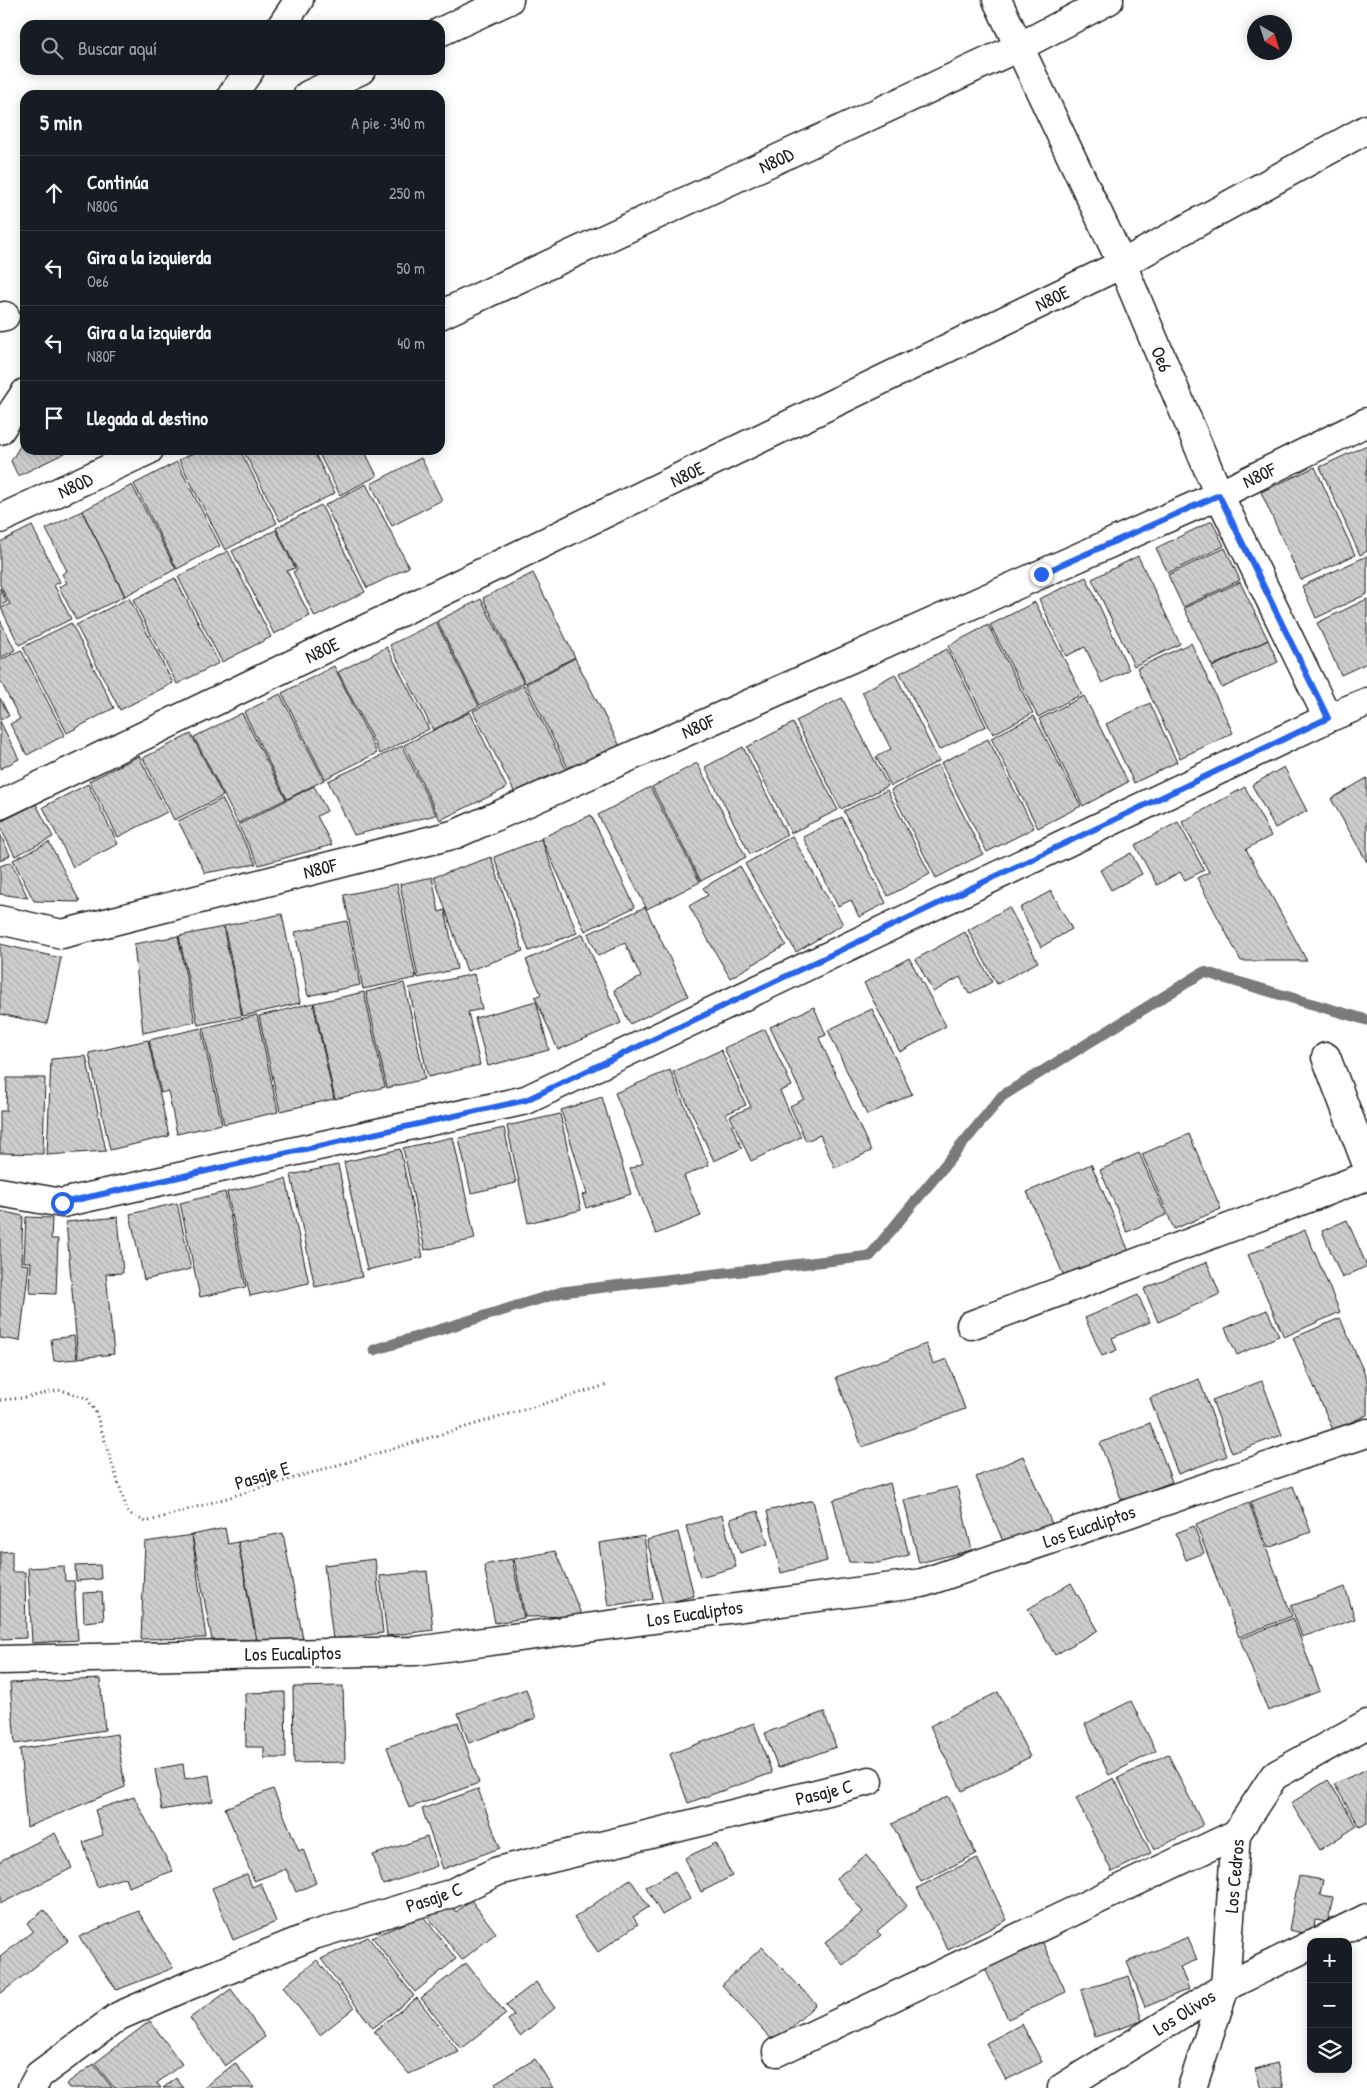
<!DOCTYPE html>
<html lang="es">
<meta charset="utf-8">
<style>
:root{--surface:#171b24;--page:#242831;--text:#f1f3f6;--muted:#9ea1a6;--line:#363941}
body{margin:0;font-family:"Patrick Hand",sans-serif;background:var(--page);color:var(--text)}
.controls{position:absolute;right:15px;bottom:15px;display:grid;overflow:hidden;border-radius:10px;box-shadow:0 2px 12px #0003}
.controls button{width:45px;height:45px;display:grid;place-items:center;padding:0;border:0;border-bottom:1px solid var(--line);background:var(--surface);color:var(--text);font:25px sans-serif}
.compass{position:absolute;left:1247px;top:15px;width:45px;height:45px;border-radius:50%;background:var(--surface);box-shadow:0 2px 12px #0003;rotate:141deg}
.stop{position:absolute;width:15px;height:15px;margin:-11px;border:4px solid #2563eb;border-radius:50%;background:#fff}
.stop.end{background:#2563eb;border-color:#fff;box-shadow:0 1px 5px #0008}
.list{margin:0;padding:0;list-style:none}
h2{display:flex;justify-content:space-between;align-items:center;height:65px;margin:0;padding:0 20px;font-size:21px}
h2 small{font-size:16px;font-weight:400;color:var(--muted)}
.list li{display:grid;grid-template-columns:32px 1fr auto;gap:15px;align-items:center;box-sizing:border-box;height:75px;padding:0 20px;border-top:1px solid var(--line)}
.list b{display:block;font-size:19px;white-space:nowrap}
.list p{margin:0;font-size:16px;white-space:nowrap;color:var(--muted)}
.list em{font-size:16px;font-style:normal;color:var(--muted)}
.icon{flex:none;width:28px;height:28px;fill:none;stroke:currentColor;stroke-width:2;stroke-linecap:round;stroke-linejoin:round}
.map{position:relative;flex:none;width:1367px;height:2088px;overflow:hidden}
.search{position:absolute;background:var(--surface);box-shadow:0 2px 12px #0003;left:20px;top:20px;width:425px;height:55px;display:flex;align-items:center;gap:12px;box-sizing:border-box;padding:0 18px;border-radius:15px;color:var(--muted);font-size:19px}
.panel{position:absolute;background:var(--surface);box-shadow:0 2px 12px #0003;left:20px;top:90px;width:425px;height:365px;border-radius:15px}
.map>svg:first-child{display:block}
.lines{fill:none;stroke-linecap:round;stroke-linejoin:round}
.stream{stroke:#7a7a7a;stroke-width:11}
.building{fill:url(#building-back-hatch);stroke:#1c1c1c}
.minor-casing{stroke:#1c1c1c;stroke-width:31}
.path{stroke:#1c1c1c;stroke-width:3;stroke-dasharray:1 4;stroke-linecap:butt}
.minor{stroke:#fff;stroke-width:28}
.route{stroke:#2563eb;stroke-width:6}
.labels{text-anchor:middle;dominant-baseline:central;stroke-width:5;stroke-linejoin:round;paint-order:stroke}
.street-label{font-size:19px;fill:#1c1c1c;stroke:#fff}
</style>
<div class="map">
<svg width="1367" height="2088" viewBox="0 0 1367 2088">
<defs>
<pattern id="building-back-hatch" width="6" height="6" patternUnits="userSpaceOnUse" patternTransform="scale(1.25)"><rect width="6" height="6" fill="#cecece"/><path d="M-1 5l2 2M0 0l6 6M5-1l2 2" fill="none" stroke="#b0b0b0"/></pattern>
</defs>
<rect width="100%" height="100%" fill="#fff"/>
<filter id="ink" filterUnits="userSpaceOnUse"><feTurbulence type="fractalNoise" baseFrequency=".02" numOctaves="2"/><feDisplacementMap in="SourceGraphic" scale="10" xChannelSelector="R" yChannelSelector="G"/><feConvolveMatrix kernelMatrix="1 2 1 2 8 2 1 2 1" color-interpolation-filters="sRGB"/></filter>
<g filter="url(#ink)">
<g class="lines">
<path class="stream" d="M374 1350 562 1292 870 1256 1002 1096 1204 972 1367 1020"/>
</g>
<path class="building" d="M25 438V450H71L18 476 11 461Z
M1367 445V551L1360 555 1320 467Z
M199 450H240L277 523 225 550 179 460Z
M243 450H313L335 493 280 521Z
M317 450H364L377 476 340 495Z
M421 458 442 500 392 526 371 484Z
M177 462 220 546 177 569 134 484Z
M1315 467 1355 555 1301 580 1261 492Z
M366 484 409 567 367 588 325 505Z
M132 485 176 569 125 596 82 511Z
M321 505 365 592 315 617 293 572 297 570 276 528Z
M82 511 125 596 76 620 59 587 67 583 62 574 67 571 46 529Z
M1212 521 1224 546 1168 573 1156 548Z
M32 526 60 582 54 585 71 619 19 645 1 608 10 604 0 585V542Z
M276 530 295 568 287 571 310 616 274 634 232 551Z
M1225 548 1240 580 1183 607 1168 575Z
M228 551 271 637 222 662 178 577Z
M1138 556 1180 644 1134 666 1092 579Z
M1367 556V594L1316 618 1302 586Z
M533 573 575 657 525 683 483 598Z
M1086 577 1129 670 1102 683 1085 647 1066 656 1039 599Z
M175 578 219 663 177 684 133 600Z
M1240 582 1268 640 1212 666 1184 608Z
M0 588 7 602 0 606Z
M129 598 173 683 120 710 76 625Z
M481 599 524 683 480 705 437 621Z
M1367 599V663L1341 675 1317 623Z
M1035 602 1082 694 1038 717 990 625Z
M0 620 15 650 0 658Z
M436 622 479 706 433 730 390 645Z
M71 623 114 708 67 733 23 647Z
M988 625 1033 713 993 734 948 646Z
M1268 640 1278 662 1222 688 1212 667Z
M1191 643 1233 733 1180 758 1137 668Z
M387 647 429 729 380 754 338 672Z
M947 649 986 726 939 750 900 673Z
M21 650 65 735 27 755 10 724 20 719 0 680V660Z
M575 658 620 746 570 772 526 684Z
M334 666 377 753 325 779 282 693Z
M895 674 939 761 891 786 876 757 891 749 862 692Z
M524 685 568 773 518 799 473 711Z
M280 694 324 780 287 799 244 712Z
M1084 696 1128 782 1083 806 1039 719Z
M0 698 9 716 0 720Z
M842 698 888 786 841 809 796 721Z
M1150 703 1177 762 1134 783 1106 724Z
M470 712 507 788 440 820 404 745Z
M242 713 286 799 238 823 194 737Z
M1034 716 1081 806 1038 828 991 738Z
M0 721 19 759 0 769Z
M793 723 838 810 791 833 747 747Z
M191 734 223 796 174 820 143 758Z
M988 739 1034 828 987 852 941 763Z
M402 746 436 815 354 835 328 781Z
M743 747 787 835 750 854 705 767Z
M139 756 167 812 118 837 89 781Z
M697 763 746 857 701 881 652 787Z
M938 765 983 854 936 878 891 790Z
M1284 767 1307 811 1275 828 1252 785Z
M1367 778V862L1331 799Z
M88 784 118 844 73 867 43 807Z
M314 786 327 811 317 816 332 845 259 865 238 825Z
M650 787 700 882 647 909 598 815Z
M1245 787 1271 836 1246 849 1307 961H1241L1197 878 1209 872 1182 822Z
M887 790 930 874 888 896 844 811Z
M222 799 256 864 205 873 178 821Z
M36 804 53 837 15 856 0 827V822Z
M591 815 635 907 585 931 541 838Z
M842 817 886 903 859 917 851 900 838 906 803 837Z
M1178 822 1204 870 1185 880 1180 872 1157 885 1135 845Z
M0 834 10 855 0 861Z
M792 836 843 924 796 952 745 864Z
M541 839 577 933 529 951 494 857Z
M49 842 80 902 34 901 13 860Z
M1131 853 1142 874 1111 890 1100 870Z
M491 857 523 951 467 971 434 877Z
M11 862 28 898 0 894V866Z
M740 866 786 945 730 978 689 906 708 895 703 888Z
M432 877 439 912 445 910 457 969 418 978 400 884Z
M397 884 416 978 363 989 344 895Z
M1051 891 1072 929 1041 947 1020 908Z
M645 907 688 996 630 1024 614 990 641 977 625 943 598 956 588 934Z
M1009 907 1038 962 997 984 968 930Z
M282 914 300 1003 243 1016 224 926Z
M347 921 360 985 308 996 295 932Z
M223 927 242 1016 198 1025 179 936Z
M965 932 992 982 969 994 960 977 933 992 916 959Z
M583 934 621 1023 558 1050 535 997 541 994 526 960Z
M178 936 195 1022 143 1033 134 944Z
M0 944 61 958 47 1024 0 1014Z
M909 958 946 1026 900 1052 864 983Z
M474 974 482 1009 468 1012 480 1065 428 1077 409 988Z
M404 983 425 1079 387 1088 366 992Z
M364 992 385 1087 335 1099 314 1003Z
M536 1001 549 1050 488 1066 475 1018Z
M313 1003 334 1099 280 1111 259 1016Z
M814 1007 826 1035 819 1038 871 1151 835 1168 820 1135 806 1141 790 1106 804 1099 770 1027Z
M872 1009 912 1094 867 1115 828 1030Z
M257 1015 278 1112 224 1124 203 1028Z
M201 1028 222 1124 177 1134 168 1091 161 1093 149 1040Z
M765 1029 792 1086 780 1091 801 1137 751 1161 730 1116 751 1107 724 1048Z
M148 1040 169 1136 110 1150 89 1053Z
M721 1050 746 1105 726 1114 742 1148 714 1161 673 1072Z
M86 1056 106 1151 47 1155 51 1059Z
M670 1070 709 1165 684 1176 701 1216 656 1234 630 1169 643 1163 615 1093Z
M7 1078H45L43 1154 0 1153V1111H6Z
M602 1097 631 1194 586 1208 582 1195 587 1194 561 1110Z
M560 1114 581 1210 528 1223 507 1126Z
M504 1128 516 1183 471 1193 459 1138Z
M1189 1134 1221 1209 1174 1229 1142 1154Z
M453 1137 475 1239 425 1250 403 1148Z
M400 1149 423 1257 367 1270 344 1162Z
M1139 1153 1166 1215 1127 1232 1100 1170Z
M1091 1164 1131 1256 1067 1283 1027 1192Z
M338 1165 362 1277 315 1287 291 1175Z
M286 1179 309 1283 250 1296 227 1192Z
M225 1192 246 1287 200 1297 180 1203Z
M177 1203 191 1269 144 1280 130 1214Z
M0 1211 23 1216 21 1264 29 1265 20 1341 0 1338Z
M26 1217 52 1218 51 1239H58L56 1294 30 1293 31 1262H24Z
M118 1217 123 1273 106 1274 114 1354 78 1358 66 1222Z
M1347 1220 1367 1266 1342 1278 1322 1231Z
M1305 1230 1340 1312 1284 1337 1248 1255Z
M1207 1262 1220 1294 1158 1322 1144 1289Z
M1138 1295 1150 1322 1112 1338 1117 1350 1102 1356 1085 1318Z
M1267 1310 1279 1336 1237 1355 1225 1328Z
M1340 1318 1367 1379V1415L1333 1430 1293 1338Z
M74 1336 77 1359 54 1361 51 1339Z
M926 1344 933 1364 947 1359 965 1409 862 1447 836 1377Z
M1199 1379 1227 1456 1178 1474 1150 1398Z
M1262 1381 1282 1435 1232 1453 1212 1400Z
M1150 1423 1172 1482 1122 1501 1100 1443Z
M1023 1456 1053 1526 1005 1546 976 1477Z
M890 1483 909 1555 879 1563 849 1562 833 1500Z
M1293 1486 1311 1532 1268 1548 1250 1502Z
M957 1487 972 1550 919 1563 904 1500Z
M813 1500 827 1561 781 1573 767 1511Z
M1249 1503 1292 1616 1239 1637 1196 1524Z
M758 1511 768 1544 740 1553 730 1519Z
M722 1515 736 1567 700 1577 686 1526Z
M1194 1526 1204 1553 1186 1560 1176 1533Z
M225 1528 228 1544 238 1542 256 1640H212L192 1535Z
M678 1532 694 1596 663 1604 647 1540Z
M283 1533 303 1639 257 1640 238 1542Z
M192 1535 206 1638 141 1639 145 1542Z
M644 1536 653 1599 608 1606 599 1543Z
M12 1551V1572H25L26 1638 0 1639V1552Z
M555 1551 582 1616 525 1617 514 1559Z
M375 1559 383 1633 333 1639 324 1565Z
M512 1559 524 1618 495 1623 484 1565Z
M100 1565 101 1579 76 1581 75 1566Z
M64 1566 65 1581H74L78 1640 32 1643 28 1568Z
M427 1571 433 1630 387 1636 380 1576Z
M1071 1583 1098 1630 1055 1655 1028 1609Z
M1345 1587 1355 1619 1302 1637 1291 1606Z
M102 1592 104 1620 84 1622 83 1593Z
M1293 1618 1320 1691 1268 1711 1240 1639Z
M100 1679 105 1730 15 1744 10 1683Z
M343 1686 345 1762 294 1763 293 1687Z
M526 1689 536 1718 469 1743 458 1713Z
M285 1692 286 1758H264V1747H246L245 1693Z
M998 1692 1030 1757 962 1791 930 1726Z
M1131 1701 1156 1751 1109 1775 1085 1724Z
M824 1712 836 1747 778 1768 765 1733Z
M458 1722 479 1783 409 1808 387 1747Z
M754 1723 772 1773 688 1803 670 1754Z
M117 1734 125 1787 27 1827 20 1749Z
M1168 1754 1203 1825 1154 1850 1118 1778Z
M183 1764 185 1779 209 1775 213 1801 162 1810 155 1769Z
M1367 1769V1823L1360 1827 1334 1784Z
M1114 1778 1151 1853 1112 1872 1076 1798Z
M1328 1780 1357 1826 1320 1850 1291 1803Z
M273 1789 299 1851 303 1849 316 1883 296 1892 286 1869 254 1881 225 1808Z
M478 1789 500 1848 443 1869 422 1809Z
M948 1796 976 1854 921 1882 892 1824Z
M134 1797 173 1871 128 1887 125 1877 97 1887 83 1842 103 1835 95 1810Z
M55 1833 72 1868 0 1904V1861Z
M427 1837 437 1866 383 1885 373 1855Z
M716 1843 732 1876 701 1892 685 1858Z
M866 1855 907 1906 877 1931 881 1935 843 1965 825 1943 863 1912 836 1878Z
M977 1858 1007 1920 948 1950 917 1888Z
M675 1871 690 1899 662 1915 646 1887Z
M247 1874 252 1887 261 1883 276 1922 233 1940 212 1888Z
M1299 1876 1323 1880 1320 1895 1333 1897 1328 1922 1315 1920 1313 1935 1289 1930Z
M630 1879 649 1907 633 1917 638 1924 598 1952 574 1918Z
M471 1900 496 1933 462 1960 429 1918 449 1902 456 1912Z
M44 1910 68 1941 0 1994V1957L33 1931 27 1923Z
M138 1911 173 1968 117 1990 79 1937Z
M423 1916 456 1959 415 1992 372 1937Z
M368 1937 414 1996 373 2028 321 1959Z
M1188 1937 1197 1960 1180 1967 1189 1989 1145 2007 1127 1962Z
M1041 1939 1066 1992 1008 2019 984 1966Z
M762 1947 816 2004 775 2043 722 1985Z
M317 1960 354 2008 320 2035 283 1987Z
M466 1963 506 2014 461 2049 421 1998Z
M1129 1976 1142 2021 1095 2037 1081 1990Z
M536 1982 555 2008 520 2036 508 2020 514 2015 506 2005Z
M231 1989 265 2037 225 2066 190 2018Z
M417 1998 459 2052 409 2074 374 2031Z
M150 2021 182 2064 157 2083 161 2088H114L95 2063Z
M1022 2024 1042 2062 1006 2080 986 2043Z
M535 2059 553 2088H497L495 2083Z
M235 2063 254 2088H204Z
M1277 2063 1284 2088H1261L1255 2069Z
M94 2064 112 2088H69L66 2084Z
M176 2078 184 2088H163Z"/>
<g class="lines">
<defs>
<path id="minor" d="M997 0 1122 264 1219 495 1328 718
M282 25 299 0
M440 32 509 0
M232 95 250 70
M308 95 361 70
M440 315 1019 47 1109 0
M0 317 5 316
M0 430 25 393
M0 519 149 450
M0 805 1122 264 1367 129
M0 920 62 934 456 834 1219 495 1367 422
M1326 1057 1367 1165
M0 1192 62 1203 526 1100 1328 718 1367 702
M971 1325 1367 1176
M0 1660 416 1651 922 1583 1367 1433
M1318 1942 1367 1918
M777 2052 1236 1834
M32 2088 39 2075 119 2016 190 1985 314 1935 450 1894 498 1871 869 1781
M1062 2088 1225 1987 1311 1945
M1192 2088 1225 1987 1236 1834 1274 1776 1367 1724"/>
</defs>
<use href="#minor" class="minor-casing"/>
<path class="path" d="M0 1400 23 1398 61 1390 87 1398 96 1413 128 1513 146 1522 607 1385"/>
<use href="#minor" class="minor"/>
</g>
</g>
<g class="lines" filter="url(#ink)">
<path class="route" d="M62 1203 526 1100 1328 718 1219 495 1041 574"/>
</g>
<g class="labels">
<g class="street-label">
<text transform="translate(776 160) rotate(-25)">N80D</text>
<text transform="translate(1052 298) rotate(-26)">N80E</text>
<text transform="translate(1162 359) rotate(67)">Oe6</text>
<text transform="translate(687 474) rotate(-26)">N80E</text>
<text transform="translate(1259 475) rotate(-26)">N80F</text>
<text transform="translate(75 485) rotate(-25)">N80D</text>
<text transform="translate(322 650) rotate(-26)">N80E</text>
<text transform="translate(698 726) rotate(-24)">N80F</text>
<text transform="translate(320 868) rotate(-14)">N80F</text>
<text transform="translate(262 1475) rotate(-17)">Pasaje E</text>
<text transform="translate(1089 1526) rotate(-19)">Los Eucaliptos</text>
<text transform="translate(695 1613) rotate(-8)">Los Eucaliptos</text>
<text transform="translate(293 1653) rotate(-1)">Los Eucaliptos</text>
<text transform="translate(824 1792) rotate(-14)">Pasaje C</text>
<text transform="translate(1234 1876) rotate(-85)">Los Cedros</text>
<text transform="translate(434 1897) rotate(-19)">Pasaje C</text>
<text transform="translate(1184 2012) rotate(-32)">Los Olivos</text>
</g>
</g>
</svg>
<div class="controls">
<button>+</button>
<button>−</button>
<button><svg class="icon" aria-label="layers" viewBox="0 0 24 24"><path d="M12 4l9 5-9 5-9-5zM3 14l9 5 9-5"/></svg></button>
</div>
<svg class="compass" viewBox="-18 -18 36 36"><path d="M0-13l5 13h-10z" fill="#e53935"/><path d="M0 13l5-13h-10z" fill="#9ea1a6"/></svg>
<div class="stop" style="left:62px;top:1203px"></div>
<div class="stop end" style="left:1041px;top:574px"></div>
<div class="search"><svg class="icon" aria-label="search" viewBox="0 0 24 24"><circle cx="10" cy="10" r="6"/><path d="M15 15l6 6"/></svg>Buscar aquí</div>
<section class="panel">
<h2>5 min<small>A pie · 340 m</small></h2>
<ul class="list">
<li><svg class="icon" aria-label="ahead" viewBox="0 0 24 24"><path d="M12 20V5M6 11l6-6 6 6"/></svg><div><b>Continúa</b><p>N80G</p></div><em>250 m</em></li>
<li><svg class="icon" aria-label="left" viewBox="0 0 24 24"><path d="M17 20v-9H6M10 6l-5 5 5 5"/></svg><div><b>Gira a la izquierda</b><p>Oe6</p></div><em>50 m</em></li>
<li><svg class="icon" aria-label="left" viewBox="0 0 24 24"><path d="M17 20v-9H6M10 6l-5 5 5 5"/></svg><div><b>Gira a la izquierda</b><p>N80F</p></div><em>40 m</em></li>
<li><svg class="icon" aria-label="arrive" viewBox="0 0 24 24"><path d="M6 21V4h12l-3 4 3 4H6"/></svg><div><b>Llegada al destino</b></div></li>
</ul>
</section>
</div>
